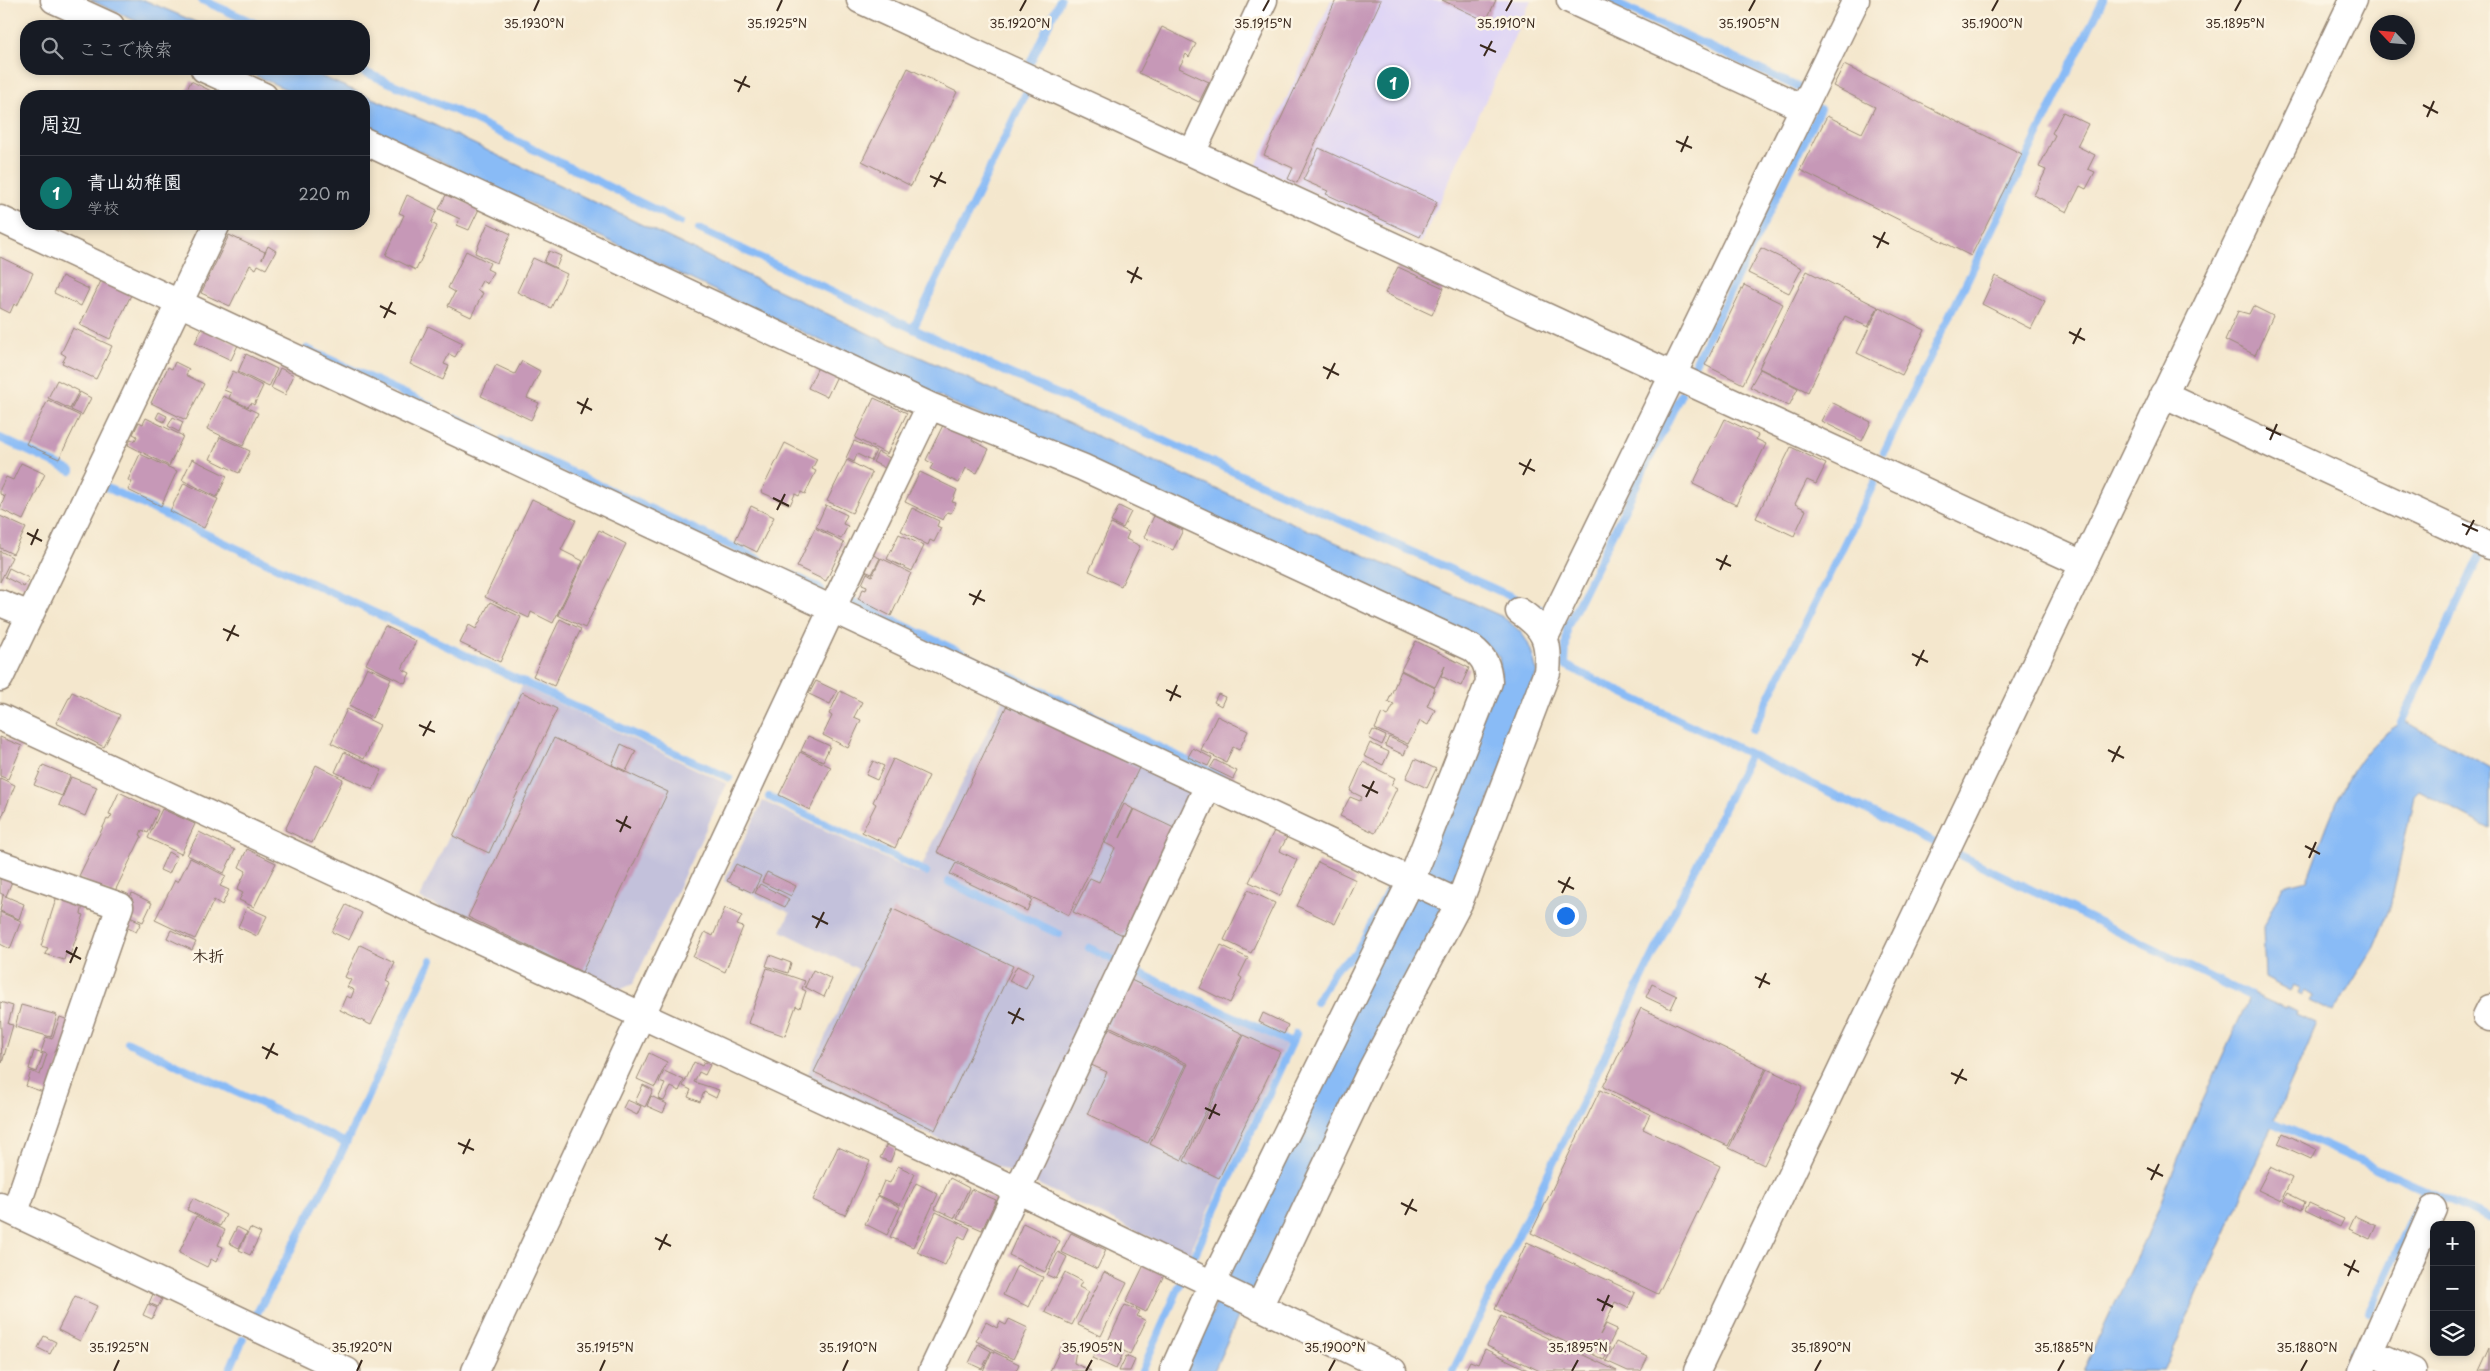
<!DOCTYPE html>
<html lang="ja">
<meta charset="utf-8">
<style>
:root{--surface:#171b24;--page:#242831;--text:#f1f3f6;--muted:#9ea1a6;--line:#363941;--accent:#0f766e}
body{margin:0;font-family:"Playpen Sans","Klee One",sans-serif;background:var(--page);color:var(--text)}
.controls{position:absolute;right:15px;bottom:15px;display:grid;overflow:hidden;border-radius:10px;box-shadow:0 2px 8px #0003}
.controls button{width:45px;height:45px;display:grid;place-items:center;padding:0;border:0;border-bottom:1px solid var(--line);background:var(--surface);color:var(--text);font:25px sans-serif}
.compass{position:absolute;left:2370px;top:15px;width:45px;height:45px;border-radius:50%;background:var(--surface);box-shadow:0 2px 8px #0003;rotate:296deg}
.you{position:absolute;left:1565px;top:915px;width:18px;height:18px;margin:-12px;border:4px solid #fff;border-radius:50%;background:#1a73e8;box-shadow:0 0 0 8px #1a73e833}
.badge{display:grid;place-items:center;width:32px;height:32px;border-radius:50%;background:var(--accent);color:#fff;font-size:16px;font-weight:700}
.pin{position:absolute;translate:-50% -50%;border:2px solid #fff;box-shadow:0 1px 5px #0006}
.list{margin:0;padding:0;list-style:none}
h2{display:flex;justify-content:space-between;align-items:center;height:65px;margin:0;padding:0 20px;font-size:21px}
h2 small{font-size:16px;font-weight:400;color:var(--muted)}
.list li{display:grid;grid-template-columns:32px 1fr auto;gap:15px;align-items:center;box-sizing:border-box;height:75px;padding:0 20px;border-top:1px solid var(--line)}
.list b{display:block;font-size:19px;white-space:nowrap}
.list p{margin:0;font-size:16px;white-space:nowrap;color:var(--muted)}
.list em{font-size:16px;font-style:normal;color:var(--muted)}
.icon{flex:none;width:28px;height:28px;fill:none;stroke:currentColor;stroke-width:2;stroke-linecap:round;stroke-linejoin:round}
.map{position:relative;flex:none;width:2490px;height:1371px;overflow:hidden}
.search{position:absolute;background:var(--surface);box-shadow:0 2px 8px #0003;left:20px;top:20px;width:350px;height:55px;display:flex;align-items:center;gap:12px;box-sizing:border-box;padding:0 18px;border-radius:20px;color:var(--muted);font-size:19px}
.panel{position:absolute;background:var(--surface);box-shadow:0 2px 8px #0003;left:20px;top:90px;width:350px;height:140px;border-radius:20px}
.map>svg:first-child{display:block}
.built{fill:#dfd5f5}
.industrial{fill:#c3c1db}
.water{fill:#89bbf6;stroke:#62728a}
.lines{fill:none;stroke-linecap:round;stroke-linejoin:round}
.stream{stroke:#89bbf6;stroke-width:8}
.building{fill:#c698b7}
.street-casing{stroke:#988876;stroke-width:29}
.street{stroke:#fff;stroke-width:26}
.ticks{fill:none;stroke:#3b2a1e;stroke-width:2}
.labels{text-anchor:middle;dominant-baseline:central;stroke-width:5;stroke-linejoin:round;paint-order:stroke}
.quarter-label{font-size:16px;font-weight:bold;fill:#3b2a1e;stroke:#fcf5e5}
.ticks-label{font-size:12px;text-anchor:middle;fill:#3b2a1e;stroke:#fcf5e5;stroke-width:5;stroke-linejoin:round;paint-order:stroke}
</style>
<div class="map">
<svg width="2490" height="1371" viewBox="0 0 2490 1371">
<rect width="100%" height="100%" fill="#fcf5e5"/>
<filter id="ink" filterUnits="userSpaceOnUse"><feTurbulence type="fractalNoise" baseFrequency=".02" numOctaves="2"/><feDisplacementMap in="SourceGraphic" scale="10" xChannelSelector="R" yChannelSelector="G"/><feConvolveMatrix kernelMatrix="1 2 1 2 8 2 1 2 1" color-interpolation-filters="sRGB"/></filter>
<filter id="wash" filterUnits="userSpaceOnUse"><feTurbulence type="fractalNoise" baseFrequency=".0096" numOctaves="4" result="noise"/><feDisplacementMap in="SourceGraphic" scale="20" xChannelSelector="R" yChannelSelector="G"/><feGaussianBlur stdDeviation="1.12" result="paint"/><feColorMatrix in="noise" values="0 0 0 0 0 0 0 0 0 0 0 0 0 0 0 0 0 1.4 0 .05"/><feComposite in="paint" operator="in"/></filter>
<g filter="url(#wash)">
<rect width="100%" height="100%" fill="#f4e7cd"/>
<path class="built" d="M1331 0H1531L1421 243 1256 166Z"/>
<path class="industrial" d="M522 686 727 784 633 984 617 991 419 898Z
M1005 695 1195 785 1021 1166 1009 1172 806 1077 858 969 781 931 790 913 724 881 763 801 918 874Z
M1128 971 1286 1045 1188 1256 1029 1180Z"/>
<path class="water" d="M90 0H144L205 26H147Z
M241 69H304L428 122 886 342 1501 616C1526 633 1530 643 1537 672L1457 884 1254 1288 1242 1308 1214 1371H1186L1501 675 1499 657 1485 643 936 395 364 125V96H301Z
M2405 721 2490 768V829L2419 791 2414 796 2390 908 2374 947 2334 1012 2310 1000 2313 995 2305 990 2302 995 2298 993 2300 988 2293 985 2290 991 2265 978 2263 927 2283 886 2307 880C2329 823 2347 750 2405 721Z
M2251 993 2286 1009 2287 1007 2297 1012 2296 1015 2316 1024C2267 1141 2214 1255 2164 1371H2083L2147 1236 2188 1134Z"/>
<g class="lines">
<path class="stream" d="M202 0 261 26
M1608 0 1802 89
M1031 61 1060 0
M357 69 454 110 680 222
M699 229 1006 372 1107 415 1548 613
M913 329 1025 95
M307 349 431 406
M1693 367 1820 109
M1681 394 1567 627 1565 665 1935 843
M457 418 483 431
M0 438 71 471
M502 440 759 559
M1884 452 2103 0
M101 485 729 778
M789 573 821 589
M853 601 1226 779
M1753 730 1874 483
M2403 733 2401 723 2480 555
M769 797 926 872
M1956 853 2250 996
M949 882 1059 934
M1089 948 1118 962
M1135 971 1291 1043
M1316 1002 1336 968 1356 954 1393 881
M128 1042 346 1143
M2275 1123 2490 1219
M1195 1254 1296 1034
M2369 1312 2425 1190
M257 1313 332 1173 431 960
M229 1371 243 1339
M1142 1371 1180 1285
M1453 1371 1750 754
M2344 1371 2354 1349"/>
</g>
<g id="blocks">
<path class="building" d="M1336 0H1381L1297 183 1288 179 1293 168 1264 155Z
M1442 0H1496L1486 21Z
M1162 27 1196 44 1189 57 1186 54 1179 68 1209 82 1199 102 1139 73Z
M1844 65 2022 154 1971 256 1800 170 1827 116 1862 133 1875 107 1833 86Z
M908 68 957 92 911 186 862 161Z
M191 81 217 94 216 96H184Z
M2063 112 2088 124 2077 146 2095 155 2088 169 2095 172 2086 189 2080 186 2067 212 2034 195 2046 170 2039 167 2055 135 2052 133Z
M1319 148 1437 202 1420 237 1326 194 1328 191 1303 180Z
M447 193 479 209 469 230 457 225 460 219 439 209Z
M407 195 437 210 431 223 437 226 416 270 386 255 404 215 399 213Z
M488 223 511 234 497 263 475 253Z
M229 235 265 252 262 259 268 246 276 251 266 269 258 265 256 269 250 265 230 306 201 293Z
M1761 248 1802 268 1789 293 1748 273Z
M466 251 490 263 487 269 493 272 487 284 482 281 477 290 483 293 471 317 448 306 455 292 448 288Z
M549 251 561 256 556 268 544 262Z
M0 257 33 273 17 306 14 304 10 313 0 308Z
M533 258 567 274 551 308 517 292Z
M1398 267 1444 288 1432 315 1385 293Z
M1807 271 1878 307 1868 327 1845 316 1808 392 1759 368Z
M62 276 89 289 81 306 54 293Z
M1995 276 2045 301 2031 329 1982 304Z
M101 281 131 295 110 339 80 325Z
M1744 285 1783 304 1743 384 1705 365Z
M2253 306 2273 316 2255 355 2225 340 2238 311 2249 314Z
M1879 307 1925 330 1902 375 1857 353Z
M428 326 463 343 455 357 449 354 444 364 449 366 443 380 410 364Z
M73 328 112 346 96 379 62 363 66 356 61 353Z
M202 328 238 345 231 360 195 343Z
M246 354 277 369 269 387 238 372Z
M522 361 540 371 527 398 539 403 531 420 481 396 496 365 515 374Z
M175 362 189 369 186 375 204 384 186 420 151 403 168 367 172 369Z
M818 367 837 376 827 397 808 388Z
M280 368 294 375 285 395 271 388Z
M1760 369 1798 388 1789 406 1750 387Z
M233 371 263 386 254 405 251 403 248 407 229 398 231 393 224 390Z
M57 380 79 391 70 409 48 398Z
M80 392 91 398 82 415 71 410Z
M223 396 258 413 243 446 207 429Z
M874 398 907 413 887 454 855 438Z
M48 400 80 416 59 459 26 444Z
M1831 402 1871 422 1862 441 1821 421Z
M159 412 167 416 164 422 156 418Z
M173 417 183 422 179 432 168 426Z
M146 418 183 436 169 466 128 445 131 439 135 441 137 436 133 434 139 422 143 424Z
M1725 419 1758 435 1756 439 1766 444 1736 505 1693 484Z
M944 423 973 437 972 440 989 449 977 473 966 468 959 483 930 469 933 464 926 460Z
M220 437 250 451 239 473 210 459Z
M854 441 876 451 871 461 857 454 854 462 846 458Z
M785 443 817 459 812 469 816 471 805 494 801 492 799 496 795 494 790 505 761 492Z
M1791 447 1826 464 1816 484 1807 480 1795 504 1806 510 1794 536 1756 518Z
M878 452 894 460 889 470 873 462Z
M140 454 177 471 161 506 128 490 132 482 128 480Z
M192 459 227 476 217 497 182 480Z
M847 460 872 473 852 513 827 501Z
M21 463 45 474 23 520 0 509 5 496 0 494V489L6 477 13 480Z
M920 472 957 490 952 502 956 503 951 513 947 512 943 520 905 502Z
M184 483 218 499 204 528 170 511Z
M532 499 576 520 561 550 583 561 553 623 531 612 529 618 485 597Z
M826 505 847 515 843 524 848 526 841 539 816 527Z
M751 506 774 517 757 552 735 541Z
M1119 506 1131 512 1123 528 1111 522Z
M912 508 939 521 937 526 941 528 934 542 930 540 928 545 901 531Z
M0 516 26 528 13 554 0 548Z
M1154 516 1183 530 1173 550 1144 537Z
M1111 524 1129 532 1126 539 1140 546 1121 586 1089 571Z
M815 528 844 543 826 581 797 567Z
M599 530 626 544 585 628 558 615Z
M899 534 924 546 912 571 887 559Z
M0 551 12 557 0 582Z
M868 553 880 558 872 574 860 569Z
M881 558 911 573 891 616 858 599 863 589 866 590 867 586 862 584 867 573 872 576Z
M9 568 29 578 24 587 5 577Z
M490 602 521 617 500 662 460 643 469 625 476 629Z
M560 619 581 629 554 686 533 676Z
M385 626 416 641 402 669 410 673 405 683 366 664Z
M1416 641 1469 668 1461 686 1441 676 1445 666 1435 687 1401 670Z
M367 667 391 678 372 718 349 706Z
M1401 671 1435 688 1427 706 1435 710 1428 725 1420 721 1408 744 1375 729 1382 713 1388 716 1394 704 1388 702Z
M816 681 837 691 830 704 809 694Z
M840 691 862 702 854 717 861 720 848 748 823 735 832 716 829 714Z
M72 692 120 715 104 747 56 723Z
M522 692 557 709 489 853 453 836Z
M1218 694 1225 697 1221 706 1214 702Z
M1007 705 1139 768 1069 915 937 852Z
M347 709 380 725 364 759 331 743Z
M1217 716 1248 731 1239 750 1233 747 1226 762 1201 750Z
M1373 730 1386 736 1382 745 1369 738Z
M808 736 830 746 823 761 801 751Z
M0 737 22 746 8 779 0 776Z
M1389 737 1408 746 1404 755 1385 746Z
M554 738 668 792 582 972 468 917Z
M1370 743 1389 752 1383 765 1364 756Z
M621 744 636 751 626 771 612 765Z
M1193 748 1212 758 1208 766 1188 757Z
M344 752 382 770 373 790 335 772Z
M800 752 831 767 810 810 779 795Z
M893 759 929 776 895 848 862 832 876 804 873 802Z
M1415 759 1436 769 1427 788 1406 778Z
M1215 760 1237 771 1233 779 1210 768Z
M873 761 884 766 877 780 866 775Z
M1363 762 1395 778 1391 785 1397 788 1375 833 1340 816 1350 797 1360 801 1362 797 1350 791Z
M43 765 70 776 62 796 34 785Z
M316 765 343 779 312 843 285 830Z
M71 777 97 787 85 816 59 805Z
M0 778 15 785 0 822Z
M119 792 158 811 148 833 142 830 140 835 142 836 113 895 78 878 107 819 109 820 112 815 109 814Z
M1124 804 1133 809 1120 838 1134 809 1174 828 1123 935 1073 912 1090 878 1099 882 1115 848 1105 843Z
M162 809 195 824 181 854 148 838Z
M1274 831 1287 837 1280 851 1297 860 1280 896 1249 882Z
M199 832 235 850 224 873 187 855Z
M247 849 276 863 254 907 239 900 243 893 237 890 246 871 239 867Z
M168 852 177 857 169 874 160 870Z
M190 858 226 876 220 886 229 890 222 905 214 900 195 939 155 920 175 880 178 882Z
M1318 862 1356 880 1335 924 1297 906Z
M956 863 1032 899 1027 911 950 874Z
M736 864 761 876 753 893 727 881Z
M767 872 796 886 791 896 762 882Z
M0 874 13 879 6 896 0 893Z
M760 884 789 899 785 907 755 893Z
M1248 890 1275 903 1251 953 1224 940Z
M132 893 152 903 143 922 123 913Z
M3 895 24 904 19 919 0 911Z
M57 896 83 905 81 914 84 915 70 955 66 954 64 960 45 954 48 948 41 946Z
M346 905 362 913 349 940 332 932Z
M247 907 267 916 257 936 238 927Z
M725 908 742 916 737 925 743 927 725 972 693 957 705 932 713 936Z
M893 909 1013 966 935 1130 814 1072Z
M0 912 21 921 10 949 0 944Z
M128 917 141 923 136 932 124 926Z
M171 930 196 942 192 950 167 938Z
M360 945 395 962 386 981 391 984 371 1025 340 1010 346 996 351 998 354 990 347 987 351 980 345 977Z
M1221 945 1248 958 1239 976 1242 978 1230 1003 1200 988Z
M770 955 791 963 788 973 766 966Z
M1017 966 1033 974 1026 989 1009 981Z
M767 968 805 981 802 989 806 991 800 1008 796 1006 785 1036 748 1023Z
M813 970 832 979 824 997 805 987Z
M1131 980 1243 1034 1182 1160 1150 1144 1188 1064 1109 1026Z
M1652 984 1677 996 1671 1009 1646 997Z
M0 1002 13 1006 8 1024 13 1025 2 1063Z
M21 1005 57 1015 51 1037 15 1027Z
M1641 1008 1766 1068 1728 1146 1603 1087Z
M1263 1013 1288 1025 1284 1034 1259 1022Z
M60 1017 74 1022 49 1094 26 1086 31 1071 40 1075 47 1054 41 1052 46 1037 52 1039Z
M1107 1027 1186 1065 1148 1143 1087 1114 1107 1072 1089 1064Z
M1244 1035 1280 1052 1219 1178 1184 1161Z
M34 1051 43 1054 37 1072 29 1069Z
M649 1053 667 1062 655 1087 637 1079Z
M694 1062 702 1066 704 1062 710 1065 705 1075 699 1072 694 1082 719 1090 716 1098 704 1092 700 1102 688 1097 691 1090 683 1086Z
M1767 1069 1803 1086 1764 1165 1729 1148Z
M664 1071 684 1080 679 1091 671 1087 664 1101 658 1099 665 1084 659 1082Z
M643 1085 653 1090 645 1107 635 1102Z
M1600 1090 1650 1114 1643 1129 1720 1166 1658 1294 1531 1233Z
M651 1096 667 1104 663 1113 647 1106Z
M627 1100 641 1106 637 1115 623 1108Z
M2283 1133 2316 1149 2311 1159 2278 1144Z
M887 1144 896 1148 890 1162 880 1158Z
M838 1147 870 1161 845 1215 813 1200Z
M898 1166 915 1174 900 1205 878 1195 884 1181 890 1183Z
M2270 1167 2292 1178 2281 1201 2258 1190Z
M950 1178 969 1188 955 1218 935 1209Z
M916 1183 938 1194 913 1247 890 1237Z
M971 1189 996 1200 982 1230 957 1219Z
M2287 1193 2305 1202 2302 1210 2283 1201Z
M878 1196 900 1207 887 1235 865 1224Z
M193 1198 226 1215 220 1226 187 1210Z
M2309 1203 2344 1219 2340 1227 2305 1210Z
M936 1212 970 1228 965 1239 959 1236 945 1265 917 1252Z
M196 1216 225 1230 218 1245 223 1247 216 1262 211 1259 207 1267 179 1253Z
M2355 1216 2376 1226 2370 1239 2349 1229Z
M1023 1223 1060 1241 1045 1272 1009 1255Z
M237 1227 247 1232 239 1248 229 1243Z
M250 1228 261 1233 250 1255 239 1250Z
M1071 1233 1106 1250 1097 1269 1061 1252Z
M1527 1242 1635 1293 1628 1308 1615 1302 1600 1335 1606 1324 1617 1329 1609 1345 1597 1340 1591 1354 1495 1309Z
M1058 1252 1067 1257 1056 1279 1047 1275Z
M1017 1265 1043 1277 1029 1307 1003 1295Z
M1144 1265 1164 1275 1146 1312 1126 1302Z
M1065 1272 1082 1281 1079 1287 1089 1292 1072 1325 1045 1312Z
M1104 1272 1127 1283 1101 1336 1078 1325Z
M153 1294 162 1299 158 1307 149 1303Z
M75 1296 97 1306 80 1341 58 1330Z
M148 1304 157 1308 152 1319 143 1315Z
M1125 1305 1140 1311 1137 1316 1146 1321 1130 1354 1107 1343Z
M1501 1316 1617 1371H1540L1487 1346Z
M1009 1319 1028 1328 1013 1359 976 1341 986 1322 997 1328 1000 1322 1006 1325Z
M44 1336 56 1342 50 1354 38 1348Z
M1598 1342 1610 1348 1604 1360 1592 1354Z
M1616 1342 1648 1357 1641 1371H1628L1606 1361Z
M978 1344 991 1351 982 1369 969 1363Z
M1063 1344 1076 1350 1074 1363 1091 1371H1050Z
M1099 1344 1122 1356 1116 1369 1092 1358Z
M2490 1347V1371H2479Z
M1485 1349 1530 1371H1465L1470 1361 1478 1364Z
M992 1351 1019 1364 1016 1371H983Z
M1126 1356 1135 1360 1130 1371H1119Z"/>
</g>
</g>
<g filter="url(#ink)">
<use href="#blocks" fill-opacity="0" stroke="#988876" stroke-width="1"/>
<g class="lines">
<defs>
<path id="street" d="M54 0 111 26
M860 0 2083 564
M1570 0 1803 108
M204 69 264 96
M364 141 930 406 1082 467 1472 648C1485 658 1488 666 1489 682L1411 881 1212 1284 1173 1371
M1192 153 1264 0
M0 219 1459 903
M2163 394 2490 546
M0 603 30 615
M1545 637 1856 0
M0 678 217 224
M0 717 1017 1190 1393 1371
M0 864 120 906 15 1212
M2490 1008 2486 1016 2490 1018
M0 1206 347 1371
M1259 1307 1372 1068 1459 903 1547 672C1550 642 1545 628 1519 611
M2370 1352 2413 1371
M475 1371 832 609 930 406
M932 1371 1208 786
M1697 1371 2353 0
M2361 1371 2433 1209"/>
</defs>
<use href="#street" class="street-casing"/>
<use href="#street" class="street"/>
</g>
</g>
<path class="ticks" d="M534 11 539 0M777 11 782 0M1020 11 1026 0M1263 11 1269 0M1506 11 1512 0M1749 11 1755 0M1992 11 1998 0M2235 11 2241 0M1480 45 1496 52M1484 56 1492 41M734 80 750 87M738 92 746 76M2423 105 2438 113M2427 117 2434 101M1676 141 1692 148M1681 152 1688 136M930 176 946 183M934 187 942 172M1873 236 1889 244M1877 248 1885 232M1127 271 1142 279M1131 283 1138 267M380 306 396 314M384 318 392 302M2069 332 2085 340M2073 344 2081 328M1323 367 1339 375M1327 379 1335 363M577 402 592 410M581 414 588 398M2266 428 2281 435M2270 440 2277 424M1519 463 1535 471M1523 475 1531 459M773 498 789 506M777 510 785 494M2462 524 2478 531M27 533 42 541M2466 535 2474 520M31 545 38 529M1716 559 1731 566M1720 570 1727 555M969 594 985 601M973 605 981 590M223 629 239 636M227 641 235 625M1912 654 1928 662M1916 666 1924 650M1166 690 1181 697M1170 701 1177 685M419 725 435 732M423 736 431 721M2108 750 2124 758M2112 762 2120 746M1362 785 1378 793M1366 797 1374 781M616 820 631 828M620 832 627 816M2305 846 2320 854M2309 858 2316 842M1558 881 1574 889M1562 893 1570 877M812 916 828 924M816 928 824 912M66 951 81 959M70 963 77 947M1755 977 1770 984M1759 988 1766 973M1008 1012 1024 1020M1012 1024 1020 1008M262 1047 278 1055M266 1059 274 1043M1951 1073 1967 1080M1955 1084 1963 1069M1205 1108 1220 1115M1209 1119 1216 1104M458 1143 474 1150M463 1154 470 1139M2147 1168 2163 1176M2151 1180 2159 1164M1401 1203 1417 1211M1405 1215 1413 1199M655 1238 671 1246M659 1250 667 1234M2344 1264 2359 1272M2348 1276 2355 1260M1597 1299 1613 1307M1602 1311 1609 1295M114 1371 119 1360M357 1371 362 1360M600 1371 605 1360M843 1371 848 1360M1086 1371 1092 1360M1329 1371 1335 1360M1572 1371 1578 1360M1815 1371 1821 1360M2058 1371 2064 1360M2301 1371 2307 1360"/>
<g class="labels">
<g class="quarter-label">
<text x="208" y="955">木折</text>
</g>
</g>
<g class="ticks-label">
<text x="534" y="28">35.1930°N</text>
<text x="777" y="28">35.1925°N</text>
<text x="1020" y="28">35.1920°N</text>
<text x="1263" y="28">35.1915°N</text>
<text x="1506" y="28">35.1910°N</text>
<text x="1749" y="28">35.1905°N</text>
<text x="1992" y="28">35.1900°N</text>
<text x="2235" y="28">35.1895°N</text>
<text x="119" y="1352">35.1925°N</text>
<text x="362" y="1352">35.1920°N</text>
<text x="605" y="1352">35.1915°N</text>
<text x="848" y="1352">35.1910°N</text>
<text x="1092" y="1352">35.1905°N</text>
<text x="1335" y="1352">35.1900°N</text>
<text x="1578" y="1352">35.1895°N</text>
<text x="1821" y="1352">35.1890°N</text>
<text x="2064" y="1352">35.1885°N</text>
<text x="2307" y="1352">35.1880°N</text>
</g>
</svg>
<div class="controls">
<button>+</button>
<button>−</button>
<button><svg class="icon" aria-label="layers" viewBox="0 0 24 24"><path d="M12 4l9 5-9 5-9-5zM3 14l9 5 9-5"/></svg></button>
</div>
<svg class="compass" viewBox="-18 -18 36 36"><path d="M0-13l5 13h-10z" fill="#e53935"/><path d="M0 13l5-13h-10z" fill="#9ea1a6"/></svg>
<div class="you"></div>
<div class="pin badge" style="left:1393px;top:83px">1</div>
<div class="search"><svg class="icon" aria-label="search" viewBox="0 0 24 24"><circle cx="10" cy="10" r="6"/><path d="M15 15l6 6"/></svg>ここで検索</div>
<section class="panel">
<h2>周辺<small></small></h2>
<ul class="list">
<li><span class="badge">1</span><div><b>青山幼稚園</b><p>学校</p></div><em>220 m</em></li>
</ul>
</section>
</div>
